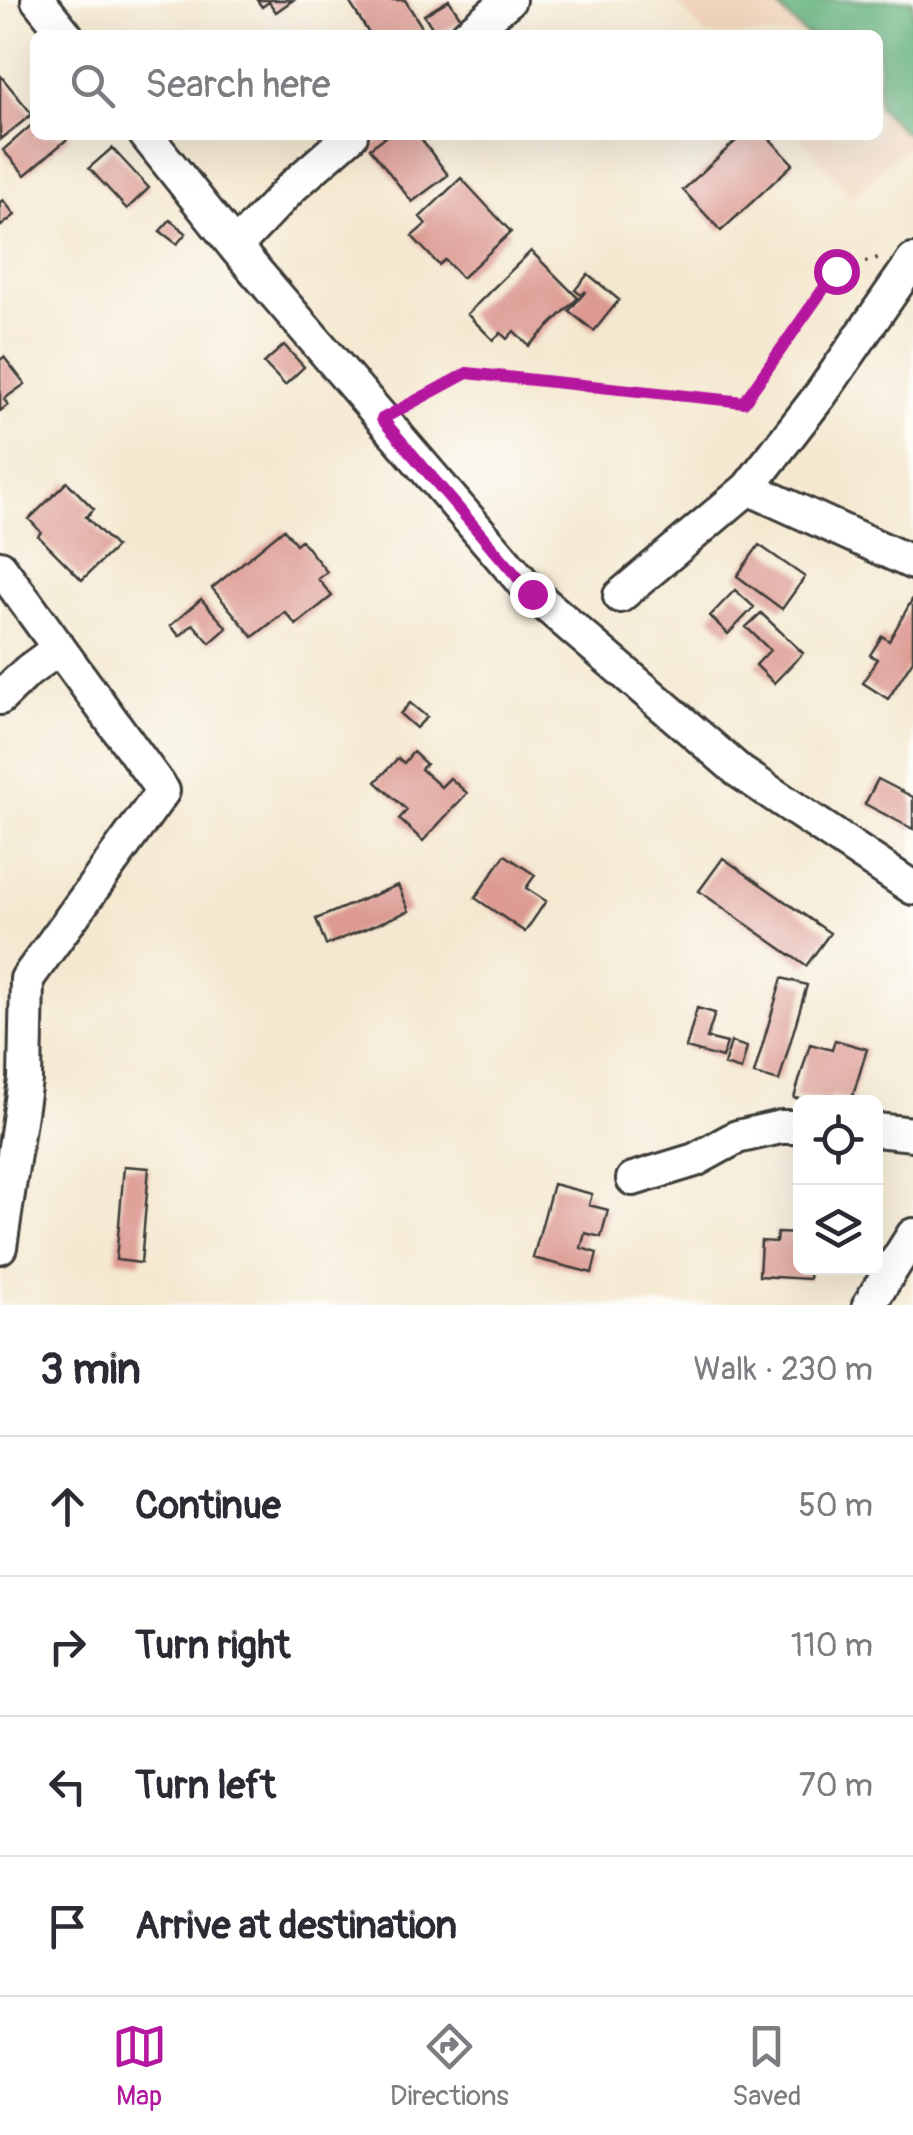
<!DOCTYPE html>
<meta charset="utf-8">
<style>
:root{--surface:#fff;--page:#f2f2f3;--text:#2b2b33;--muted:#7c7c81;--line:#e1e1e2;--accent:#b5179e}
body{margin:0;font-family:Pangolin,sans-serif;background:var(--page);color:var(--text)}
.controls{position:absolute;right:30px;bottom:30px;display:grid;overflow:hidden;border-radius:15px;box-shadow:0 10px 40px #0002}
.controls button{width:90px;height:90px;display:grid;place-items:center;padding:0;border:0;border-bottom:2px solid var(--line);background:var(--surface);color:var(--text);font:50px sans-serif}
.stop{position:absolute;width:30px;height:30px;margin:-22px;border:8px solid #b5179e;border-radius:50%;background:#fff}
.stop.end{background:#b5179e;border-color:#fff;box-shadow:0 2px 10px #0008}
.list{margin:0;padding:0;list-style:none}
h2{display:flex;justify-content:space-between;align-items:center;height:130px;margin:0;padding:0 40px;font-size:42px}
h2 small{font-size:32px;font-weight:400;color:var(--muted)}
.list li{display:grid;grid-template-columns:65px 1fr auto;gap:30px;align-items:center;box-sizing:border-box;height:140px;padding:0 40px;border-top:2px solid var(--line)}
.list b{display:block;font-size:38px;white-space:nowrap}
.list em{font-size:32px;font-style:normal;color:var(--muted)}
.icon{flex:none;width:55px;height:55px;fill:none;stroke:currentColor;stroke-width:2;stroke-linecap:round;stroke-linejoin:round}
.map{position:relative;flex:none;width:913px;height:1305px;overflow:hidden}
.search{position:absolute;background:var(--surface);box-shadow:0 10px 40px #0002;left:30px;right:30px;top:30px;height:110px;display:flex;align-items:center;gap:25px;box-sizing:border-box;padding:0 35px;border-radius:15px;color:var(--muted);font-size:38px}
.sheet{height:690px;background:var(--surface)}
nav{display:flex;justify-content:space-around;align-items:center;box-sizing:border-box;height:140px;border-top:2px solid var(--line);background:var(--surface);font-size:28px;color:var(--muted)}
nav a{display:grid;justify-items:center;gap:5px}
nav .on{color:var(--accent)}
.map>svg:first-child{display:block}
.built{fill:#f2d5bd}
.forest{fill:#65b37e;stroke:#40684d;stroke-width:2.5}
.building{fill:#dc9a92}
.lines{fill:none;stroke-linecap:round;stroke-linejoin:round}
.minor-casing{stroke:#3c3b37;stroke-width:38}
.path{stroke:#3c3b37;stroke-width:4;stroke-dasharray:2.5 8;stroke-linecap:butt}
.minor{stroke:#fff;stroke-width:32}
.route{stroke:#b5179e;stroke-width:12}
</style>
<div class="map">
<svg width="913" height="1305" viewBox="0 0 913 1305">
<rect width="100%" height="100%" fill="#fdfcf7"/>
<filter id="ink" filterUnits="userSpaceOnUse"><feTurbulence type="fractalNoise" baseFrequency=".01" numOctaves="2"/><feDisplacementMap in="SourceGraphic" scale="20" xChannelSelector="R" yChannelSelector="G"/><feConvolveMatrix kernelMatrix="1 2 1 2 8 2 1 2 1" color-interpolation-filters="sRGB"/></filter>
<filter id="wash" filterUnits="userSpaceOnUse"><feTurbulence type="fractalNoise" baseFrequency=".0048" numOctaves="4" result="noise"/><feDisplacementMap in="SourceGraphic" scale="40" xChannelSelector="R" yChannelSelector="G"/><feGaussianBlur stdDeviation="2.25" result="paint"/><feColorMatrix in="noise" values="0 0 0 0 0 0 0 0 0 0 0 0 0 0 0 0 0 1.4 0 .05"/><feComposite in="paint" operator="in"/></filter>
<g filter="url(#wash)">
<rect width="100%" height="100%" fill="#f4e8d0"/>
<path class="built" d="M674 0H913V141L852 196 797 135H878V35H706Z"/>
<path class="forest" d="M771 0H913V126L905 133 878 107V35H806Z"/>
<g id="blocks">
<path class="building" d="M257 0H293L276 12 269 2 262 7Z
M355 0H405L427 35H370L350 3Z
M449 0 463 21 437 35 424 15Z
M0 75 32 114 0 140Z
M35 122V135H72L25 175 3 150Z
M388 135H418L448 175 412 202 370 148Z
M742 135H766L793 164 721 231 683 190Z
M112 148 149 188 127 209 89 168Z
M461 178 511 232 462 278 445 260 439 265 412 236 426 224 420 217Z
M3 200 15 215 0 227V202Z
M170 220 186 233 177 244 160 231Z
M531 251 578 298 529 346 514 331 507 339 501 333 493 340 467 314Z
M588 274 619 300 594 331 569 311 586 291 581 295 575 290Z
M284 345 304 367 285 385 264 363Z
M4 357 25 384 4 399 8 405 0 411V360Z
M67 482 94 509 86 517 116 547 82 580 38 536 41 532 29 519Z
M284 529 296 544 301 540 327 572 318 579 332 596 296 625 285 612 253 637 212 588Z
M759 545 805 577 782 609 737 576Z
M735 590 754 607 728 634 710 616Z
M913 598V660L888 699 863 683 877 659 870 655 882 636 889 641Z
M201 599 227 628 210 643 193 624 180 636 170 626Z
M761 613 803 653 774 683 756 665 770 650 746 627Z
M410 703 427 717 416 728 400 714Z
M413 752 426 764 421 769 441 787 450 778 467 793 423 841 399 819 407 810 376 782 398 758 404 763Z
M878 779 913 797V829L865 804Z
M505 855 535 875 526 888 546 901 525 932 475 898Z
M723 858 830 933 806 966 699 891Z
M398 885 409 911 326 945 316 919Z
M782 978 807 985 779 1081 754 1074Z
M697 1008 715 1013 707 1038 727 1043 722 1058 686 1048Z
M835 1040 867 1049 851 1102 831 1096 829 1102 794 1098 810 1044 832 1050Z
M731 1042 747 1047 741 1070 724 1065Z
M124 1166 149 1168 141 1263 116 1260Z
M553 1184 592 1194 589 1205 608 1210 601 1237 585 1233 581 1248 597 1253 592 1273 533 1258Z
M777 1233 797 1234 800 1268H810L809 1279 759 1276 761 1241 776 1242Z"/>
</g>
</g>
<g filter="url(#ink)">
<use href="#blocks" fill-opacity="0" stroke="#3c3b37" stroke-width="2.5"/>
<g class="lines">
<defs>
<path id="minor" d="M38 0 66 35
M467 35 509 0
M146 135 235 247 532 593 740 772 913 888
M235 247 293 186 351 135
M748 488 913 563
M0 567 163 791 27 979 25 1080 0 1247
M620 596 748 488 821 394 913 261
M0 698 28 671 58 649
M876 1130 913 1134
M633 1179 695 1160 737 1137 781 1127H800
M869 1305 913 1235"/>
</defs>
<use href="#minor" class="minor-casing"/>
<path class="path" d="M409 405 467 373 744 402 836 271 884 256"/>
<use href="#minor" class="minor"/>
</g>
</g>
<g class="lines" filter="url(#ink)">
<path class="route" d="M532 594 382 419 467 373 744 402 836 271"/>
</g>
</svg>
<div class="controls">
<button><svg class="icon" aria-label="locate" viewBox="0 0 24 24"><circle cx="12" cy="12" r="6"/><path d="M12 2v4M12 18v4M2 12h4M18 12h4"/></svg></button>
<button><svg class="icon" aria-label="layers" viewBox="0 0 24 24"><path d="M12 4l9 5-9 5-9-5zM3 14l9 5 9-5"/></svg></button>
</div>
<div class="stop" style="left:836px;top:271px"></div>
<div class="stop end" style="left:532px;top:594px"></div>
<div class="search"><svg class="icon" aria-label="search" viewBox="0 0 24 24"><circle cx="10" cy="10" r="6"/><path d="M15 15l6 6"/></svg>Search here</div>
</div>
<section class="sheet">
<h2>3 min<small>Walk · 230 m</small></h2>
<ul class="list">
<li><svg class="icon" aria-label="ahead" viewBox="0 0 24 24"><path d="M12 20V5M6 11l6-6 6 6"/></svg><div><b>Continue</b></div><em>50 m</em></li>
<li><svg class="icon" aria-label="right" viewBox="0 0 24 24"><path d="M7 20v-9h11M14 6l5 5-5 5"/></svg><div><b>Turn right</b></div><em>110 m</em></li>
<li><svg class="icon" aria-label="left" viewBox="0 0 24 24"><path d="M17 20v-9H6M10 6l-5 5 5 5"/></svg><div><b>Turn left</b></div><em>70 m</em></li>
<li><svg class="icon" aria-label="arrive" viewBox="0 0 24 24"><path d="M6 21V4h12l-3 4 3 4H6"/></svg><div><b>Arrive at destination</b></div></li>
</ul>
</section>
<nav>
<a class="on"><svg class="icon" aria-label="map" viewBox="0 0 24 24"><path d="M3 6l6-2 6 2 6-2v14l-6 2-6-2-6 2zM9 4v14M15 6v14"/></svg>Map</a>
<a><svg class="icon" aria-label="directions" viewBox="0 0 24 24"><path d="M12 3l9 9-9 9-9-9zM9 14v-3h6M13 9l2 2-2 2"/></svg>Directions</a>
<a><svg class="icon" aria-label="saved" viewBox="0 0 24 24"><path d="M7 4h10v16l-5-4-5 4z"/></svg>Saved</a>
</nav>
